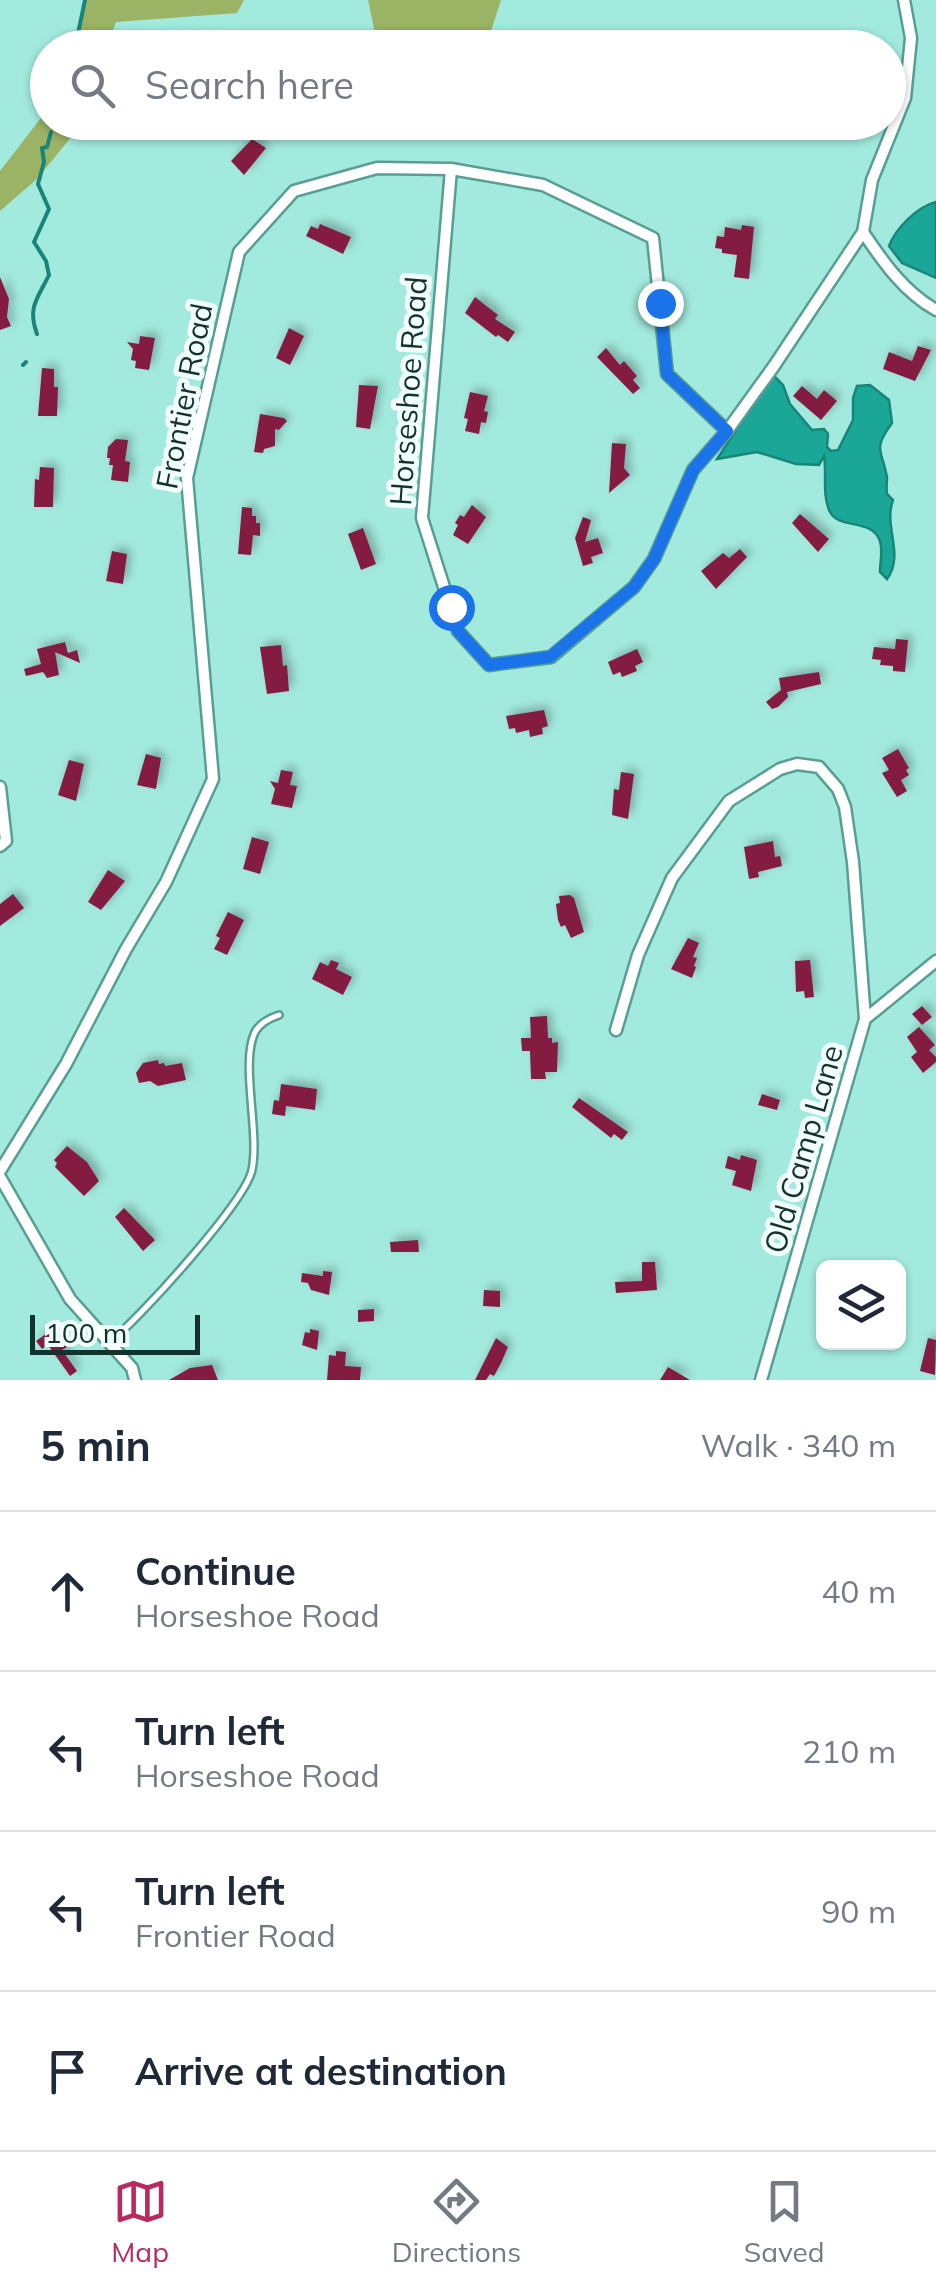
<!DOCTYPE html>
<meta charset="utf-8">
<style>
:root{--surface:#fff;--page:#f6f6f7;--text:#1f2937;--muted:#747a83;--line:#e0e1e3;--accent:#b72b60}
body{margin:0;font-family:Mulish,sans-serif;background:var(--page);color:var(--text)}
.controls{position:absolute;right:30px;bottom:30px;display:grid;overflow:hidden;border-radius:15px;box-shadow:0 2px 8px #0004}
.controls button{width:90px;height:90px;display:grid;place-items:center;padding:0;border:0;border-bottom:2px solid var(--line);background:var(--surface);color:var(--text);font:50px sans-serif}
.scale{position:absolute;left:30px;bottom:25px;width:170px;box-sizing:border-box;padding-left:10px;border:5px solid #14322d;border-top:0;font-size:28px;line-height:35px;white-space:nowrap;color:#14322d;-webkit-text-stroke:8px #f1fefc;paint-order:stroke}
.stop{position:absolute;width:30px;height:30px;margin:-22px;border:8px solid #1a73e8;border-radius:50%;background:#fff}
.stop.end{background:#1a73e8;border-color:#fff;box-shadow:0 2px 10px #0008}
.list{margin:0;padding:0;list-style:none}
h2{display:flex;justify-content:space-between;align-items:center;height:130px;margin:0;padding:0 40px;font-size:42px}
h2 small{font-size:32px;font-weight:400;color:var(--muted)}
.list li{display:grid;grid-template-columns:65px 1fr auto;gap:30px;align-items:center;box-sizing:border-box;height:160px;padding:0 40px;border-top:2px solid var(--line)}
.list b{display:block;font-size:38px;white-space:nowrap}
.list p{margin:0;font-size:32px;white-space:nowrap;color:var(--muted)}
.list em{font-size:32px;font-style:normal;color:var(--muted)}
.icon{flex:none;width:55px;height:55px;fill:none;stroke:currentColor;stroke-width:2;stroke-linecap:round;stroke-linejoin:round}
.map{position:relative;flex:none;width:936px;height:1380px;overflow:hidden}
.search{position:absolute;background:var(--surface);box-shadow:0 2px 8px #0004;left:30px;right:30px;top:30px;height:110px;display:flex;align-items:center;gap:25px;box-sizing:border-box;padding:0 35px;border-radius:55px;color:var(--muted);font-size:38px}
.sheet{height:770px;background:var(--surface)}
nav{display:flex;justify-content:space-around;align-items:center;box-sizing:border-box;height:140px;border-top:2px solid var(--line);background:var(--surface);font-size:28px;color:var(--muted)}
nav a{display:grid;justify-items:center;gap:5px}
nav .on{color:var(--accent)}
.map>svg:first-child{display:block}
.green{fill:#9ab365}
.water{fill:#1ba798;stroke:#198478;stroke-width:2.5}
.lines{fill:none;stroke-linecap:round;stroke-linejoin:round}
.stream{stroke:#198478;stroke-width:4}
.building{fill:#841d43;filter:url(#shadow)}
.service-casing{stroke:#589e93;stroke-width:10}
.minor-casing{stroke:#589e93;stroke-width:15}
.service{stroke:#fff;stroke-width:5}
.minor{stroke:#fff;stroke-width:10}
.route{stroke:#1a73e8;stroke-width:12}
.labels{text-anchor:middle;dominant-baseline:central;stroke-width:10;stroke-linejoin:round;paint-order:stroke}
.street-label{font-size:30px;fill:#14322d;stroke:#f1fefc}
</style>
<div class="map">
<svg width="936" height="1380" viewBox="0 0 936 1380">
<defs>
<filter id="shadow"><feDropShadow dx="4.5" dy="-4.5" stdDeviation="5" flood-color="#0004"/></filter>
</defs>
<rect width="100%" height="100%" fill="#a3eade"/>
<path class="green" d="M85 0H244L237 13 116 22 107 47H78Z
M368 0H501L488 40 376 38Z
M47 110 48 122 79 123 76 131 37 179 0 211V171Z"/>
<path class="water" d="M936 202V278L902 263 889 246C896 228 917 207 936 202Z
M773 375 783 385 790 404 812 430 824 429 828 434 827 447 831 451 838 450 853 420V398L857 386 870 385 889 400 892 423C872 450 882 450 887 477 887 483 886 488 887 494L893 500C883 527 905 554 887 579L880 572C880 563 883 550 880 541 871 517 838 531 829 510 822 492 827 474 824 456L819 465 796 464 757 452 717 459Z"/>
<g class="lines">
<path class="stream" d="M75 48 85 0
M37 334C27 307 38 298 49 275L46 261 34 242 49 209 38 184 44 162 42 148 47 147 51 132
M23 365 26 362"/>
</g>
<path class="building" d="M252 139 266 148 244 175 231 161Z
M320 224 351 237 343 254 306 236 311 226 318 229Z
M742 225 754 227 749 279 734 277 737 255 722 253V249L715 248 717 236 724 237 725 227 741 230Z
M0 277 9 299 7 317 11 326 0 330Z
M475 297 498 315 495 319 515 332 508 342 498 335 496 337 465 313Z
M289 328 304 336 290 365 276 358Z
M140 336 155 338 149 370 135 368 136 361 131 360 133 349 127 342 139 344Z
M918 346 931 350 915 381 883 369 889 352 912 361Z
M606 348 620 365 624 361 637 376 633 380 640 388 633 394 597 357Z
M42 368 54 369V387H58L57 416H38Z
M359 385 378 386 370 429 356 427Z
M802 386 817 399 824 390 837 401 821 420 793 396Z
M470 392 488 396 484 411 488 412 486 423 481 422 479 434 465 431 468 419 464 418Z
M260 414 284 418 287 421 279 430 275 429V446L264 449 263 453 254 452Z
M116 439 128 440 125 461 130 462 128 482 111 480 113 465H109L110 458H107L108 447Z
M612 443 626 444 624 468 630 475 609 493Z
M40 467 54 468 53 507H34L35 479 39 480Z
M472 505 486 517 468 544 453 535 458 525 455 523 460 515 464 517Z
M242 507 252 508V516H256V523H260V536L253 535 251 555 238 554Z
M800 514 829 539 818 552 792 523Z
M583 517 591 520 585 542 598 538 603 553 591 557 593 563 583 566 575 538Z
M363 528 376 564 361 570 348 534Z
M740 549 747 557 716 589 701 571 723 553 729 558Z
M112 551 127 554 123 584 106 581Z
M896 639 908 640 905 672 893 671V666L880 665 881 660 872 659 874 647 895 649Z
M65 642 68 653 77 650 80 663 55 652 59 675 47 678 43 672 26 676 24 669 41 664 37 649Z
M281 645 283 666 287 665 289 691 267 694 260 647Z
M637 649 643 662 635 666 637 671 622 677 620 672 613 675 608 662Z
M819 672 821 684 787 692 788 697 778 707 772 709 766 702 781 690 779 678Z
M544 710 548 726 542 728 543 734 530 737 529 730 516 733 515 728 509 729 506 716Z
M898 749 909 768 906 770 909 775 901 780 907 791 897 797 882 773 889 770 882 758Z
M146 754 161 758 156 789 137 785Z
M69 760 84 764 76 801 58 795Z
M281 770 293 772 290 785 297 786 292 808 271 804 275 789 270 781 278 783Z
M621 772 634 774 628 819 612 815 614 789 619 790Z
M252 837 269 842 260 874 243 869Z
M773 841 775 857 780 856 782 866 758 872 759 877 749 879 744 847Z
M108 870 125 881 101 910 88 902Z
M13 894 24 908 0 926V904Z
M570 895 574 898 584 932 571 938 565 925 561 927 558 920 556 904 560 903 559 896Z
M228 912 244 920 227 955 214 949 220 938 216 936Z
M688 938 699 943 693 957 697 958 694 966 696 967 692 978 671 969Z
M331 960 339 963 336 969 352 977 343 995 312 979 320 962 328 966Z
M810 960 814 997 805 998 804 991 796 992 795 961Z
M922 1006 932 1017 922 1025 912 1014Z
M547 1016 548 1038H552V1043L558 1042 557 1072H545L546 1079H531L530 1051H522L521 1038H531L530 1017Z
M919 1027 935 1045 929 1050 936 1057V1062L923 1073 911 1057 917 1052 907 1037Z
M158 1060 159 1064 164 1063 165 1066 182 1063 186 1080 158 1086 150 1081 139 1083 136 1073 143 1063Z
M281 1084 317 1089 315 1110 286 1106 285 1116 272 1114 274 1100 279 1101Z
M762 1094 780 1100 777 1110 758 1105Z
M579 1098 628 1132 622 1140 614 1134 611 1138 572 1107Z
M67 1146 87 1162 99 1181 84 1196 55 1167 57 1163 54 1160Z
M741 1155 757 1160 751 1191 732 1185 736 1171 725 1168 728 1156 740 1160Z
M124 1208 155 1240 143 1251 115 1217Z
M418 1240 419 1252H391L390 1242Z
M642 1262H655L657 1290 616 1293 615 1282 642 1281Z
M323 1271 332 1272 329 1295 311 1290 308 1283 301 1282 302 1273 323 1276Z
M484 1290 500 1291V1307L483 1306Z
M374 1309V1321L358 1322V1310Z
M54 1328 67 1347 62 1350 77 1371 70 1376 48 1345 42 1349 36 1341Z
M310 1329 319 1331 317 1350 302 1345 305 1332 310 1333Z
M496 1338 508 1347 501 1363 494 1376 490 1374 486 1380H475Z
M928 1338 936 1340 935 1375 920 1371Z
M336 1351 346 1352 345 1366 361 1367 360 1380H327L329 1355 336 1356Z
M212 1365 218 1380H169L190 1368Z
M668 1367 690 1380H660Z"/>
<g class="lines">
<defs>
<path id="service" d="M111 1341C140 1318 245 1202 252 1170 260 1132 240 1063 255 1032 260 1023 270 1018 279 1015"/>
<path id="minor" d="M904 0 911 38 905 98 872 180 863 232C883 262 904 292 936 310
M451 169 422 518 458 631 489 665 551 657 634 587 654 559 693 470 727 431 774 366 863 232
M0 787 6 841 0 846
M616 1030 638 955 672 878 729 801 780 769 797 764 819 767 838 789 845 807 853 862 865 1019
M0 1171 66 1064 126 949 166 882 213 779 187 478 239 252 294 191 377 168 451 169 543 185 653 238 667 374 727 431
M0 1177 70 1299 132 1368 135 1380
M761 1380 865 1019 936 961"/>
</defs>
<use href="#service" class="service-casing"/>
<use href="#minor" class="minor-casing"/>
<use href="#service" class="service"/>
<use href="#minor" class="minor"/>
</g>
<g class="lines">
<path class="route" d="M451 607 458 631 489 665 550 657 634 587 654 559 693 470 727 431 667 374 660 303"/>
</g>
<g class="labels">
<g class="street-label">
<text transform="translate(408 391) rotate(-86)">Horseshoe Road</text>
<text transform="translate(184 396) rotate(-79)">Frontier Road</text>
<text transform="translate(803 1149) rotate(-74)">Old Camp Lane</text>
</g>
</g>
</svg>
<div class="controls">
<button><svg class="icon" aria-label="layers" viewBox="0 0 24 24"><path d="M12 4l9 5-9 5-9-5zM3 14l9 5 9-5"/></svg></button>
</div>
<div class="scale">100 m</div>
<div class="stop" style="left:451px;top:607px"></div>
<div class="stop end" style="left:660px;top:303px"></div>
<div class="search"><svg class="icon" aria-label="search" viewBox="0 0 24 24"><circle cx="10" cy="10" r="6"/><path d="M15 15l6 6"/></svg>Search here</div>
</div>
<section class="sheet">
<h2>5 min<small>Walk · 340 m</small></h2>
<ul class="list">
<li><svg class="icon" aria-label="ahead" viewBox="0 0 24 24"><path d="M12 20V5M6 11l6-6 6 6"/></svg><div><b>Continue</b><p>Horseshoe Road</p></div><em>40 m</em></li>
<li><svg class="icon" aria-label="left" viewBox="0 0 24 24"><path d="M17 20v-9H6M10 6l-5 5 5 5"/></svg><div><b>Turn left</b><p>Horseshoe Road</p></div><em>210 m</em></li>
<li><svg class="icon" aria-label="left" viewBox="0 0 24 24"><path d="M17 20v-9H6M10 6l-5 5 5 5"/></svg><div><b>Turn left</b><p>Frontier Road</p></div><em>90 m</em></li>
<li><svg class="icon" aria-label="arrive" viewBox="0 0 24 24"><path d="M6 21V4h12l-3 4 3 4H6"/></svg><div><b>Arrive at destination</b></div></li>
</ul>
</section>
<nav>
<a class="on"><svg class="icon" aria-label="map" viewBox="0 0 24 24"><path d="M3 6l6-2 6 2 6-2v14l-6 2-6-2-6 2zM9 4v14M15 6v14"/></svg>Map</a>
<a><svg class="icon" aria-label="directions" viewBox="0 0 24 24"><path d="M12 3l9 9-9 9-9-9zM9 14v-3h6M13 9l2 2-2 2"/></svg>Directions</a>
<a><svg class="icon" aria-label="saved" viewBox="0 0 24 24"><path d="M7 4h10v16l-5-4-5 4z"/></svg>Saved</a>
</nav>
